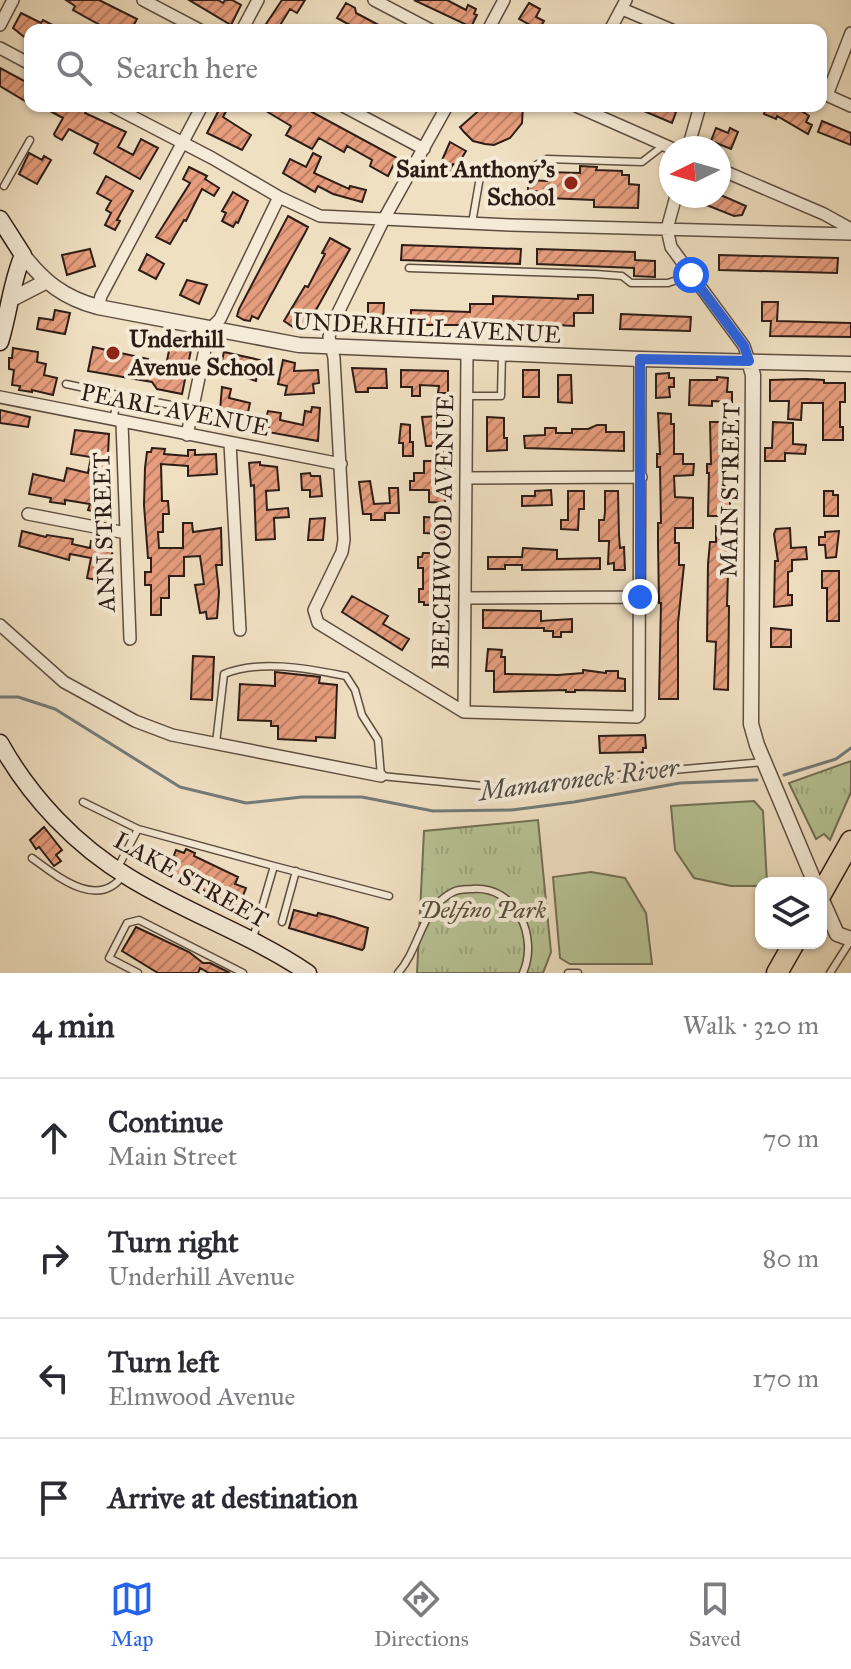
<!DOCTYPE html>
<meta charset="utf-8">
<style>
:root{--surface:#fff;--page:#f2f2f3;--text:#2b2b33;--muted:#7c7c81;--line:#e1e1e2;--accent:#2563eb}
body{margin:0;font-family:"IM FELL Great Primer",serif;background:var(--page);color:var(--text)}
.controls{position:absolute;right:24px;bottom:24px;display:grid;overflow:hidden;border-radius:16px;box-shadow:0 2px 6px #0004}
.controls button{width:72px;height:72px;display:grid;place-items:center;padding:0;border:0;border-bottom:2px solid var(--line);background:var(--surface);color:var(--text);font:40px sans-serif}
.compass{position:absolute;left:659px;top:136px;width:72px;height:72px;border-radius:50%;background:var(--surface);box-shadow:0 2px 6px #0004;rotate:265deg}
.stop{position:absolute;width:24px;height:24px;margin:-18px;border:6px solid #2563eb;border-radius:50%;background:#fff}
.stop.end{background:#2563eb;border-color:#fff;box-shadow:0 2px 8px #0008}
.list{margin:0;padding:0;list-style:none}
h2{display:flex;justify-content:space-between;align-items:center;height:104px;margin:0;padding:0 32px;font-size:34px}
h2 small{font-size:26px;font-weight:400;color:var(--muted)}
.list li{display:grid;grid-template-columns:52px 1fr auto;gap:24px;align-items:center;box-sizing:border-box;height:120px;padding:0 32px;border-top:2px solid var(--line)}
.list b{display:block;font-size:30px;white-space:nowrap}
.list p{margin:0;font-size:26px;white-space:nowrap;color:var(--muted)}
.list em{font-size:26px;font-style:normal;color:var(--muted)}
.icon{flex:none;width:44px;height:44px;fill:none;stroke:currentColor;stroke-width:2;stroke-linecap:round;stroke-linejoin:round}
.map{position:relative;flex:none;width:851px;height:973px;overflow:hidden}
.search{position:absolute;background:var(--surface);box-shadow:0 2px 6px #0004;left:24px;right:24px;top:24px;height:88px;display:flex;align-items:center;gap:20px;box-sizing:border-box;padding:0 28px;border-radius:16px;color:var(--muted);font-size:30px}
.sheet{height:584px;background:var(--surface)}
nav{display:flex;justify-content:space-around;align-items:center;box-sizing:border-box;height:112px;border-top:2px solid var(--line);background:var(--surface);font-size:22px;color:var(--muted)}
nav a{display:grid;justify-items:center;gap:4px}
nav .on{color:var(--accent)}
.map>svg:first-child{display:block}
.grass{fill:#b7c395;stroke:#727056;stroke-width:2}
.park{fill:url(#park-tufts);stroke:#727056;stroke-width:2}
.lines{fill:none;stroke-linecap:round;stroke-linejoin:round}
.stream{stroke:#727b7b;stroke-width:3}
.building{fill:url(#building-hatch);stroke:#2d1d16;stroke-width:2}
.service-casing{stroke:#5e4e41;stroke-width:9}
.minor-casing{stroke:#5e4e41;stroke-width:14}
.tertiary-casing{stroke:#5e4e41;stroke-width:17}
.secondary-casing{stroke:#2d1d16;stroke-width:19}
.motorway-casing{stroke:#2d1d16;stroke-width:23}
.service{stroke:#f5ebd7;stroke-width:6}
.minor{stroke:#f5ebd7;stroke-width:11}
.tertiary{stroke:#f5ebd7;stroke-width:14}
.secondary{stroke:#f5ebd7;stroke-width:16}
.motorway{stroke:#f0e0c2;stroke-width:20}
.route{stroke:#2563eb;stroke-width:10}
.poi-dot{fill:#8f2418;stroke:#f5ebd7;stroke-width:3}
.labels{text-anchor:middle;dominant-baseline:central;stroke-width:8;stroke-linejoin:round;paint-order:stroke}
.poi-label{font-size:24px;font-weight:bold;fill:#2d1d16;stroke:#f5ebd7;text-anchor:end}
.street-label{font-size:24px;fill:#2d1d16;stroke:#f5ebd7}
.park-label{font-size:24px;font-style:italic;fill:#564f3c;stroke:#f5ebd7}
.water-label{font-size:26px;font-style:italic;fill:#504c48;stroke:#f5ebd7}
</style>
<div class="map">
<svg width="851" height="973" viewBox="0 0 851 973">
<defs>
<pattern id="park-tufts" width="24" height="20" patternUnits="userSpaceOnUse" patternTransform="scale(2)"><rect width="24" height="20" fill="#b7c395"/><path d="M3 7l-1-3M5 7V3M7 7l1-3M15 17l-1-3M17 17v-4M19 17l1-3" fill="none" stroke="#9ea780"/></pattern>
<pattern id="building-hatch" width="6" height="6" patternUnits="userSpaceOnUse" patternTransform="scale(2)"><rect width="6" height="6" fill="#e79e7e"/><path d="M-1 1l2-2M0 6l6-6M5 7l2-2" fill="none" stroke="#bc8066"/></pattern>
</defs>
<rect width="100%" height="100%" fill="#f0e0c2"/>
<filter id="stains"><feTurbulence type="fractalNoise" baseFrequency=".0025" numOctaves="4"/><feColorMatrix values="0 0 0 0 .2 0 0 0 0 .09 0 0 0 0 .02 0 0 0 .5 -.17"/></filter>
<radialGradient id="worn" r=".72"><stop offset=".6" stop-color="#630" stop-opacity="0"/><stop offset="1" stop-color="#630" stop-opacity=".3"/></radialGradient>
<path class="grass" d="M754 801 763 811 767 883H761V886H731L694 878 675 850 671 806Z
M591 872 625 878 646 913 652 964H570L560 958 553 877Z"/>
<path class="park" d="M851 761V792L830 840 824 834 816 839 789 783Z
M538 820 551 952 543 973H417L424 831Z"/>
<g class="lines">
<path class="stream" d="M0 697H18L55 709 180 787 246 803 302 797H362L433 811 512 810 574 802 680 783 757 780
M784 775 836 759 851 748"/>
</g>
<path class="building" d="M66 0H99L137 19 131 30H109L73 10 75 6Z
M189 0H218L223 3 225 0H232L241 5 231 25Z
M282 0H305L297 13 290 9 277 30H262Z
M414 0H447L466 10 468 5 476 9 474 14 477 15 471 27Z
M346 3 355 8 356 13 388 30H359L337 18Z
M529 3 540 9 536 17 544 21 539 30 519 19Z
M21 13 41 23 43 20 62 30H30L28 40 13 28Z
M0 68 30 84V104L0 86Z
M41 106H83L87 108 85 113 126 132 118 147 133 155 141 139 158 148 140 179 94 153 98 144 69 129 62 140 55 136 54 134 63 118Z
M221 106H229L223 117 251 135 242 150 207 133Z
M269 106H301L397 158 388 176 370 166 372 160 347 146 344 152 319 138 312 149 286 135 291 126 266 111Z
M484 106H523L522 123 510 138 494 145 485 144 473 141 464 132 460 127Z
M632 106H662L676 112 672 123Z
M767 106H791L805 113 809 116 806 122 812 125 808 134 777 116 776 119 764 114Z
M822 121 851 133V145L818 132Z
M716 128 728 133 730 128 738 132 731 149 711 141Z
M450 142 466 151 457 166 453 164 448 173 439 167Z
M29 153 42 160 44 156 51 160 37 184 19 174Z
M313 153 321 157 314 173 349 189 350 186 366 190 362 202 333 194 318 186 315 192 283 173 290 159 306 167Z
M580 166 597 167 596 170 622 171V175H629V184L639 185 638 208 594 207V200L547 198V192L528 191V180L547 181 548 172 580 173Z
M189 167 207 176 205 179 219 188 214 196 202 189 186 221 184 220 170 244 156 237 190 183 183 179Z
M106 176 133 191 117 220 120 221 115 230 105 225 111 213 106 210 111 201 97 193Z
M233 192 248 201 238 223 236 222 233 227 222 221 226 213 222 211Z
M684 196H723L746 206 742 215 734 216Z
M288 216 308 227 305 233 258 319 252 316 250 321 244 320 237 316 239 309Z
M330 238 350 249 316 310 302 330 296 329 284 321 305 286 308 287 325 254 322 253Z
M402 245 521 249 520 264 401 260Z
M90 249 95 266 67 275 62 255Z
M537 249 635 252V260L655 261V277L634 276V268L537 264Z
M147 254 164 264 156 279 139 270Z
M719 255 838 258 837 273 719 270Z
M187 280 207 285 199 304 180 295Z
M578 295H593V313H574V326L499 322V325L482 324V331L470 330V325H411V310L470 312V304H493V296L578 299Z
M762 302H778L777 321 851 323V337L770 336 771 321H762Z
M368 303H384L383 326 368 325Z
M55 310 70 313 65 334 37 329 39 318 53 320Z
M621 314 691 317 690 331 620 329Z
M170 346 191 350 182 394 157 389 152 382 88 371 93 347 148 359 146 367 151 368 149 372 164 375Z
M13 348 38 352 37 362 46 364 44 375 57 378 53 395 32 390V392L19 390 20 386 12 385 14 370 9 369V358H12Z
M224 352 260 360 256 381 220 369Z
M283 360 295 363 294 371 318 370 319 383 313 384 314 393 285 395 287 386 278 384Z
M352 368 386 369 387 388H368V392H356Z
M401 370 448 371V393H438L439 386 420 385V396H412V387H401Z
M523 370H539V397H523Z
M669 373V378H674V387H669L670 397 656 398V374Z
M558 375H571L572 403 558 402Z
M717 377 728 378 727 392H732V402L712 401V406L689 405 690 380H717Z
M806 379 824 380V383H845V402H840V427H843V440H823V403H802L801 420 788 419 789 401H770V380Z
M222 387 231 389 229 398 250 403 248 412 240 411 236 426 211 423V419H209L210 409 220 410Z
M312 407 320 408 318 441 268 432 269 425 265 422 268 411 281 413 280 420 303 425 305 411 311 412Z
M0 410 30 417 28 427 0 423Z
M658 413 671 414V424H674V454H683V464H694L693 475 674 476 675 497 693 498V528H675V543H679V565H684L678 623V699H659L661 603H659L658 543V523H661L660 467H657V454H660Z
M444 416 445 503 429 502V490H410V481H414V473H424V461H433V446H426L422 417Z
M487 417 504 418V438H507V450L487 451Z
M710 422H730L728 499 730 498V509H727L728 516H708L709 473H707V464H711Z
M773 422 793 423V444L806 445 805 454 785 453V461H765V448H772Z
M401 424 410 425V442H413V456H403V443H399Z
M597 425H606V432H624V451L525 448 524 436 545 435V428H556V433H572V429H588Z
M75 430 109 434 107 475 111 476 108 497 111 498 107 515 88 510 90 504 65 500V504L50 502 51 498 29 494 33 474 64 481 67 468 88 473 91 457 71 454Z
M152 448 165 449 164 454 188 456V450H195V455L216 454 217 474 188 476V466L161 464 162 501H168L169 514H163V532H158L159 548H183V523H192L193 532 221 528 222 565H216L219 592 217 618 207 619 206 612 200 613 195 585 204 584 200 556 184 557V576H169V598H161V615H151V585H145V572H151V558H148L144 505 145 468 147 452H151Z
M260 462V465L277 467 279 490 266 491 267 510 288 508 289 517 274 518 275 539 256 540 254 485 251 486 249 463Z
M310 473 311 476H320L322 496 310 497V490H302L301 474Z
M370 481 374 504 390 503 389 488H398L399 513H385V520H371V514H363L359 482Z
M551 490 552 505 522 506V496H535V491Z
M568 491H584V509H579L578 530 561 529V520H568Z
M605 491H618L619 535 620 548 624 547 625 570H614V563L608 564 609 541H599V520H604L605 512Z
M824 491H833V495H838V516H824Z
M424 517 442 518 445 534 424 533Z
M325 518 323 540H308L310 519Z
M716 526H723V542H729L727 606H729L728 690 714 689 716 642 707 641 708 564 710 542H716Z
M790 528 791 548 806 547 807 559 792 560V571L788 572V595H792V605L774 607 775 561H778L774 534 776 529Z
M22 531 46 537 47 535 73 539 72 544 90 548 91 541 114 545 105 582 87 578 91 558 70 554 69 560 19 546Z
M839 531 836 557 826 558 825 545H819V537H825V532Z
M523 548 557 550V559L600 558V569L522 570V565H505V569H488V557H522Z
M423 553H438V605H424V602H419V589H423V568H418V557H422Z
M822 571H839V621H827V588H822Z
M352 596 388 616 383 624 409 639 402 650 342 612Z
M483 610 541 611V621L572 619V632H561V637H553V631H544V628H483Z
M771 628 791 630V647H771Z
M488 649 502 650 501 657H505V674L558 675 583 673V670L606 673V671H618V678L625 679V691L575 690V692H566V690L494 692V671H486Z
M193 656 214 657 212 700 191 699Z
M275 672 320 677 319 683 337 685 335 738 316 737V741L278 739V726H271V721L238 720 240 684 275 686Z
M645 735 646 748H643V752L600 753 599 736Z
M44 827 62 850 56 855 61 861 54 866 39 847 36 849 30 840Z
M186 849 195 853 194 856 238 877 235 884 246 888 238 908 168 872 176 850 184 853Z
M294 910 317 916 318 913 334 917 368 928 364 948 362 950 289 928Z
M136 927 189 952 203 963H210L230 973H209L200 968 198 973H158L122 951Z"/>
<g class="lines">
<defs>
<path id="service" d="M466 106H468
M4 186 30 140
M472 223 480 177 524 172 547 159 642 162 664 145
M409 268 595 274 622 276 631 283H668L691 275
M66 384 118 395
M467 396H501L502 354
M113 421 118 395 171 405
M216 743 224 674C260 659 309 669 346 676L355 690 362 715 378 740 381 776 515 789 627 774 764 762
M83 802 138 829 274 866
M32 858C58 877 99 911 124 874
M117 869 138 829
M282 922 296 871
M253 938 274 866 389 896
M138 973 109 958 127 923 139 920 243 973
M398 973C421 947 420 909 453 892 459 889 465 889 472 889 516 885 539 937 523 973
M568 973H578
M830 973 851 940"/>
<path id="minor" d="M143 0 200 30
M374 0 431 30
M622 9 672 30
M0 25 13 0
M242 30 258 0
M488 30 504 0
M610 30 626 0
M0 48 30 64
M822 93 851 106
M827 95 851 33
M112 106 212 158 279 197 320 216 510 225 851 234
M343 106 424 149
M447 106 384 219 332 325 329 337 334 358 344 540 342 552 314 610 318 623 464 712
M576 106 671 148
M688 148 700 106
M719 169 824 214 851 229
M676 196 667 229 671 247 744 346 749 361
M98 307 101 296 202 106
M0 397 341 464
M122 423 130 639
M187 435 209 330 220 319 279 197
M230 443 240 630
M466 478 641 477
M28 514 126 533
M466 598 640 597
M0 625 64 682 135 721 172 735 381 776
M464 712 637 717 639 715 640 359
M464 712 467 353"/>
<path id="tertiary" d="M23 255C44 282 64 298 98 307L299 345 640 359 851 364
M12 299 45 282
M749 361 753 375 751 724 757 745 815 883
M821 898 837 934 851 939"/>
<path id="secondary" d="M0 219 23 255C11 283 9 313 0 342
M0 743C30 797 76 846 130 878 187 913 252 935 308 973"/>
<path id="motorway" d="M821 894 851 841
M777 973 794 943"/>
</defs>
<use href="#service" class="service-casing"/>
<use href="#minor" class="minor-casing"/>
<use href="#tertiary" class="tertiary-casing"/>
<use href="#secondary" class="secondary-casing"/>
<use href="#motorway" class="motorway-casing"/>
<use href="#service" class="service"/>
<use href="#minor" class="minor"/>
<use href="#tertiary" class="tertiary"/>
<use href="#secondary" class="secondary"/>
<use href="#motorway" class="motorway"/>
</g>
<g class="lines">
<path class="route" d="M640 597V359L749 361 744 346 691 275"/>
</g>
<g class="poi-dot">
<circle cx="571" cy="183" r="8"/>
<circle cx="113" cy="353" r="8"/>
</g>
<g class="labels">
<g class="poi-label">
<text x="555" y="169">Saint Anthony's<tspan x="555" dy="28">School</tspan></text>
<text x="129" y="339" text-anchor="start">Underhill<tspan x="129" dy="28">Avenue School</tspan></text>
</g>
<g class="street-label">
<text transform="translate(427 328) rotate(3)">UNDERHILL AVENUE</text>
<text transform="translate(175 410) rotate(11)">PEARL AVENUE</text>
<text transform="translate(730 490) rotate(-89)">MAIN STREET</text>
<text transform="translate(104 532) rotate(-92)">ANN STREET</text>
<text transform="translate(443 532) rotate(-89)">BEECHWOOD AVENUE</text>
<text transform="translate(191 880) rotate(29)">LAKE STREET</text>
</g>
<g class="park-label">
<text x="483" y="910">Delfino Park</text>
</g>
<g class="water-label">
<text transform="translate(579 779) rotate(-7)">Mamaroneck River</text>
</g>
</g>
<rect width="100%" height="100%" filter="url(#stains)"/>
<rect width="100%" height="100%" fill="url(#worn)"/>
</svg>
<div class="controls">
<button><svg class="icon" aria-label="layers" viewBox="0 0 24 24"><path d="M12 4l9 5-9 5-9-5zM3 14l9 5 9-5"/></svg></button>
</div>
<svg class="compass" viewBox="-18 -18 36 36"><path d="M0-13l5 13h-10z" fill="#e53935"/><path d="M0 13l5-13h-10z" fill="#7c7c81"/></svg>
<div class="stop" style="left:691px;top:275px"></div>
<div class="stop end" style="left:640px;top:597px"></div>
<div class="search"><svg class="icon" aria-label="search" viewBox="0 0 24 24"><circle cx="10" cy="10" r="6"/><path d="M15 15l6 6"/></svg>Search here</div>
</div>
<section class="sheet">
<h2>4 min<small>Walk · 320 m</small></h2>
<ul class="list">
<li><svg class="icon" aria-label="ahead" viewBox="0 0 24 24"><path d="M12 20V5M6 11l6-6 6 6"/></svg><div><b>Continue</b><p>Main Street</p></div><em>70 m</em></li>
<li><svg class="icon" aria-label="right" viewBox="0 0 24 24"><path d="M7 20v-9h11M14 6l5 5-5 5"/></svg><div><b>Turn right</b><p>Underhill Avenue</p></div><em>80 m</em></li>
<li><svg class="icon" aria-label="left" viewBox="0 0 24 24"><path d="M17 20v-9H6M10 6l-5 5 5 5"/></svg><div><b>Turn left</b><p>Elmwood Avenue</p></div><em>170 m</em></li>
<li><svg class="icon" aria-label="arrive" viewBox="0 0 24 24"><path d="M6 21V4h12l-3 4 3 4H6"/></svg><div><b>Arrive at destination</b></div></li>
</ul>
</section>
<nav>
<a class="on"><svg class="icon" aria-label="map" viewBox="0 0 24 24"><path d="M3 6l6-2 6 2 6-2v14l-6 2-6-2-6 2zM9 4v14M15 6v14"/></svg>Map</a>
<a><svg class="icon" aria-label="directions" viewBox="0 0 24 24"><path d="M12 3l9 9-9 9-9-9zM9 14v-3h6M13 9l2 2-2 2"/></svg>Directions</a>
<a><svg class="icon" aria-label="saved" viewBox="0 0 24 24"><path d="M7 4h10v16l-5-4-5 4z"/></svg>Saved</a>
</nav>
